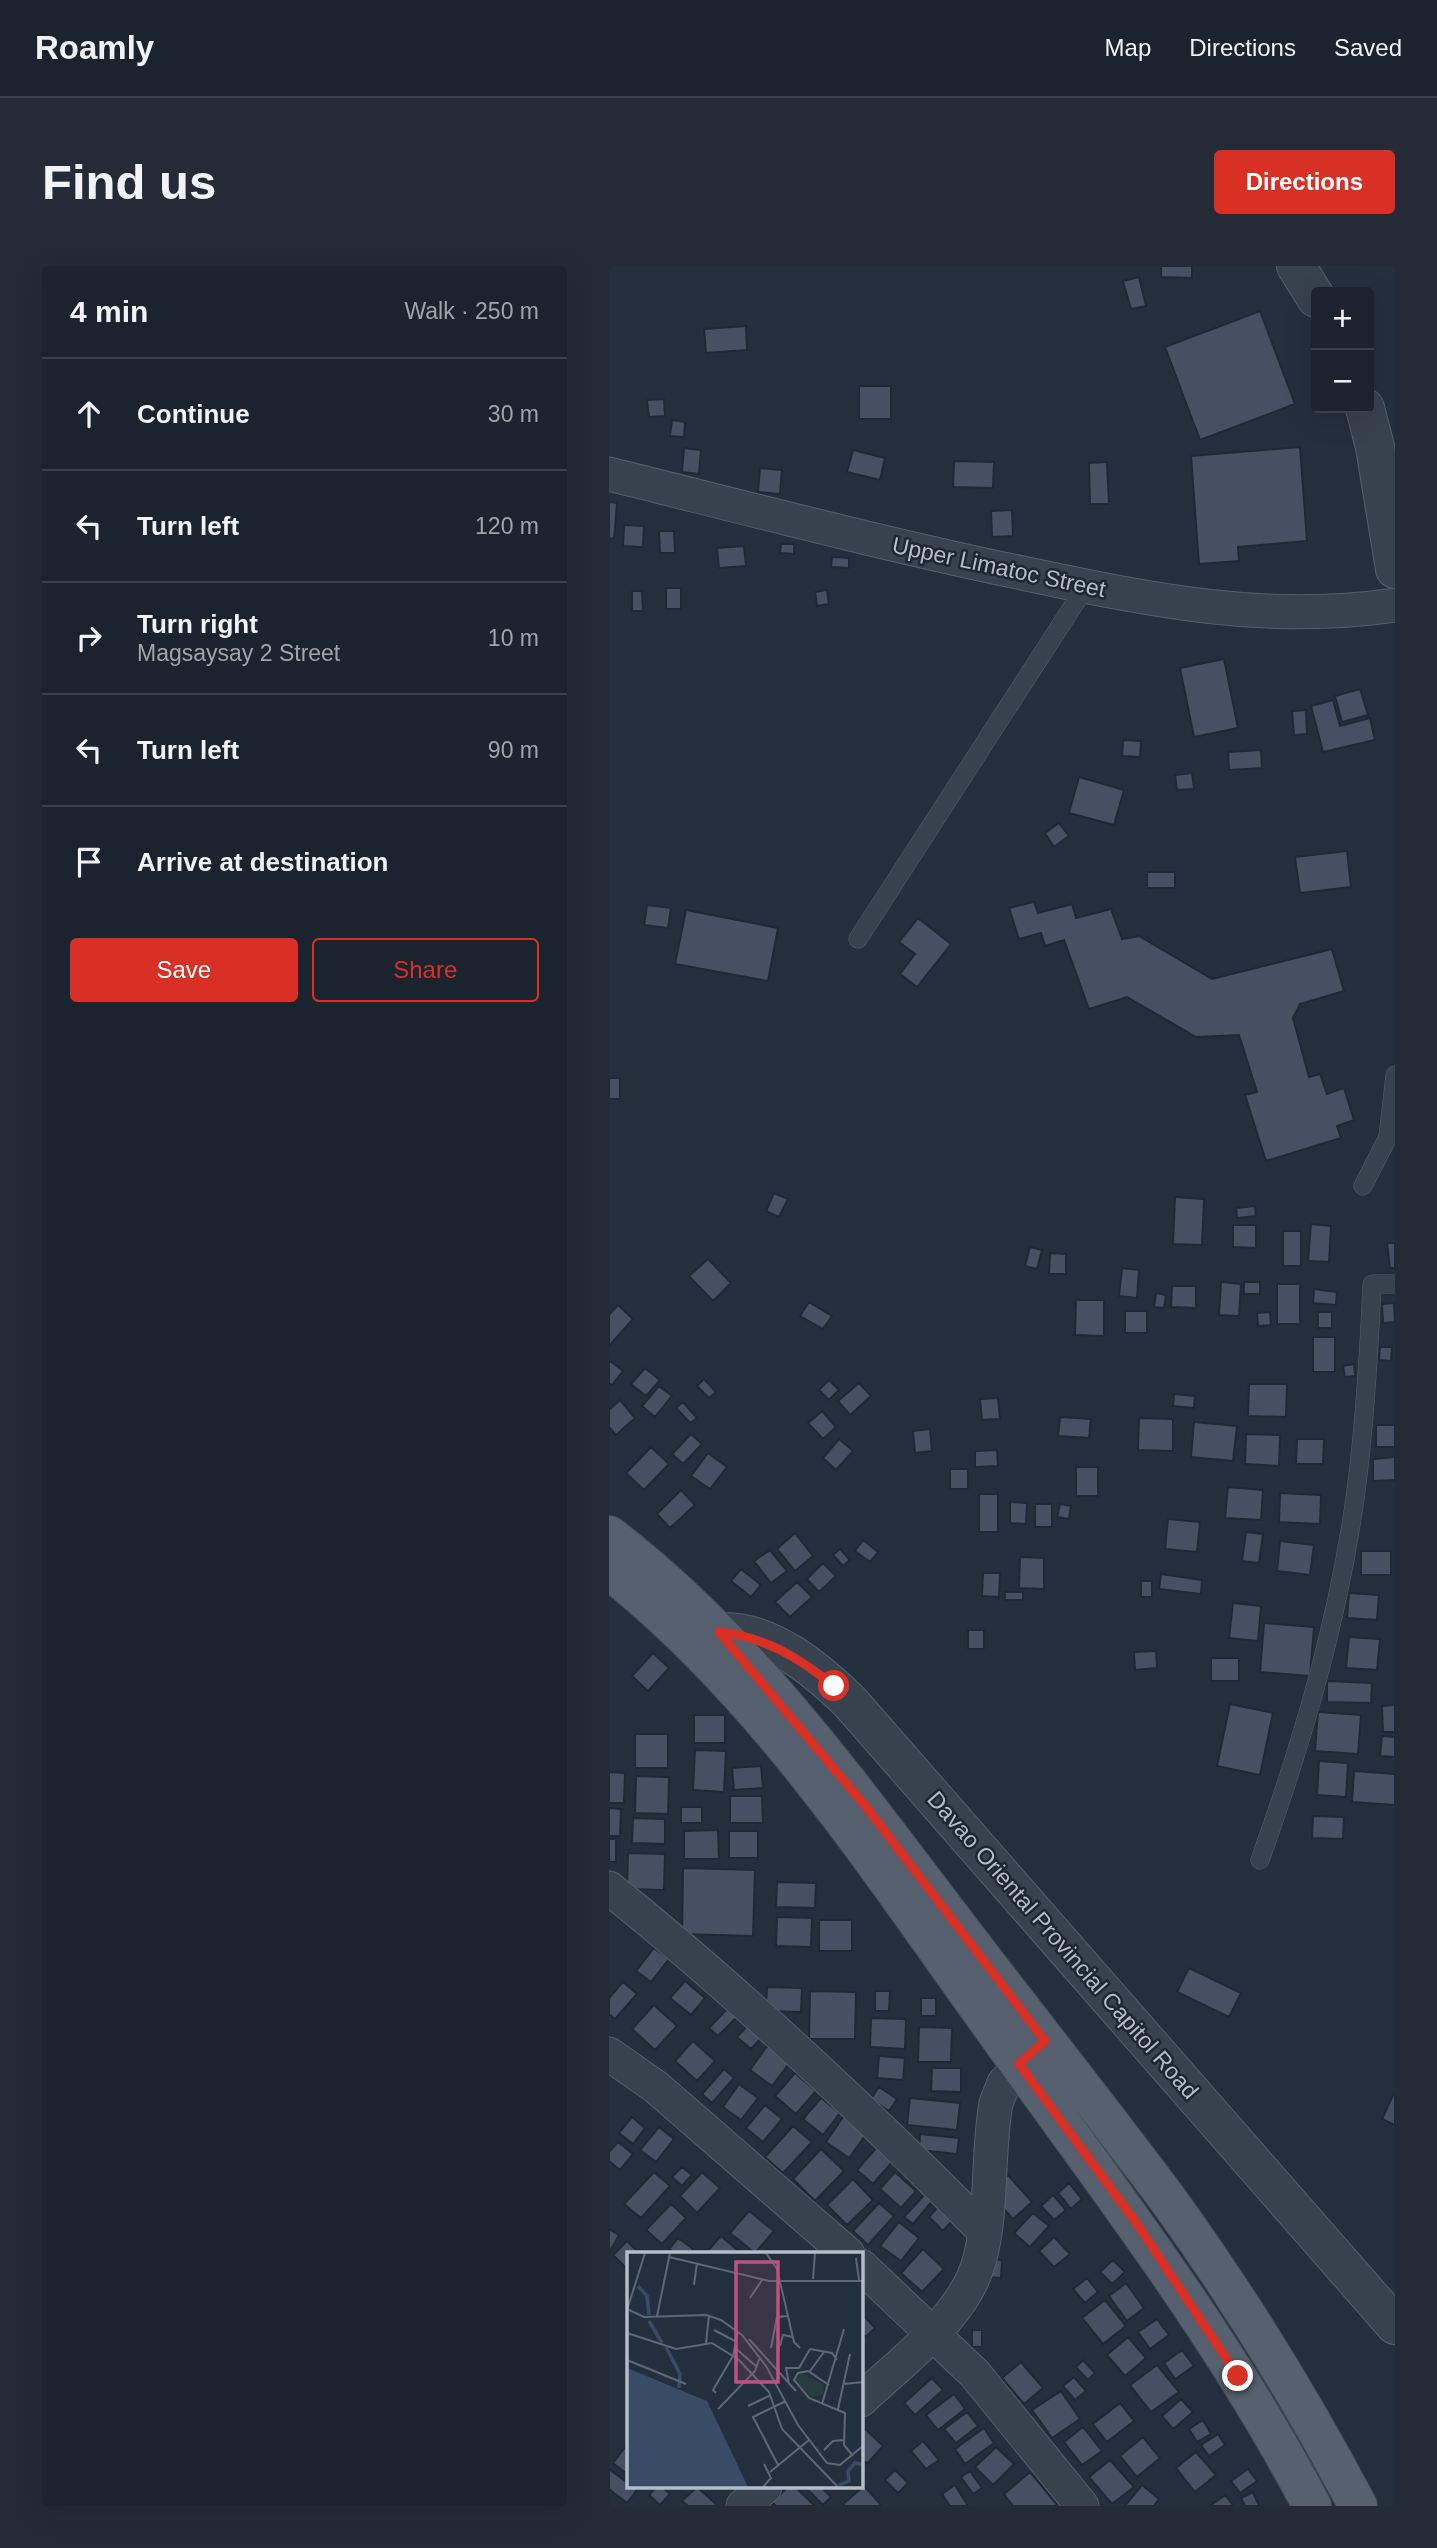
<!DOCTYPE html>
<meta charset="utf-8">
<style>
:root{--surface:#1b232e;--page:#242b36;--text:#f1f3f6;--muted:#a0a4aa;--line:#39404a;--accent:#d93025}
body{margin:0;font-family:Helvetica,sans-serif;background:var(--page);color:var(--text)}
.controls{position:absolute;right:21px;top:21px;display:grid;overflow:hidden;border-radius:7px;box-shadow:0 7px 28px #0002}
.controls button{width:63px;height:63px;display:grid;place-items:center;padding:0;border:0;border-bottom:2px solid var(--line);background:var(--surface);color:var(--text);font:35px sans-serif}
.stop{position:absolute;width:21px;height:21px;margin:-16px;border:5px solid #d93025;border-radius:50%;background:#fff}
.stop.end{background:#d93025;border-color:#fff;box-shadow:0 2px 7px #0008}
.list{margin:0;padding:0;list-style:none}
h2{display:flex;justify-content:space-between;align-items:center;height:91px;margin:0;padding:0 28px;font-size:30px}
h2 small{font-size:23px;font-weight:400;color:var(--muted)}
.list li{display:grid;grid-template-columns:46px 1fr auto;gap:21px;align-items:center;box-sizing:border-box;height:112px;padding:0 28px;border-top:2px solid var(--line)}
.list b{display:block;font-size:26px;white-space:nowrap}
.list p{margin:0;font-size:23px;white-space:nowrap;color:var(--muted)}
.list em{font-size:23px;font-style:normal;color:var(--muted)}
.actions{display:flex;gap:14px;padding:21px 28px}
.actions a{flex:1;padding:16px 0;border:2px solid var(--accent);border-radius:7px;text-align:center;font-size:24px;color:var(--accent)}
.actions .main{background:var(--accent);color:#fff}
.icon{flex:none;width:38px;height:38px;fill:none;stroke:currentColor;stroke-width:2;stroke-linecap:round;stroke-linejoin:round}
.map{position:relative;flex:none;width:786px;height:2240px;overflow:hidden;border-radius:7px}
header{display:flex;align-items:center;gap:42px;box-sizing:border-box;height:98px;padding:0 35px;background:var(--surface);border-bottom:2px solid var(--line)}
header strong{font-size:33px}
nav{display:flex;gap:38px;margin-inline-start:auto;font-size:24px}
.intro{display:flex;align-items:center;justify-content:space-between;box-sizing:border-box;height:168px;padding:0 42px}
h1{margin:0;font-size:49px}
.button{padding:18px 32px;border-radius:7px;background:var(--accent);color:#fff;font-size:24px;font-weight:700}
main{display:flex;gap:42px;padding:0 42px}
aside{flex:1;background:var(--surface);border-radius:7px;box-shadow:0 7px 28px #0002}
.map>svg:first-child{display:block}
.building{fill:#455162;stroke:#1f2835;stroke-width:2}
.lines{fill:none;stroke-linecap:round;stroke-linejoin:round}
.service-casing{stroke:#565f6c;stroke-width:19}
.minor-casing{stroke:#565f6c;stroke-width:35}
.tertiary-casing{stroke:#565f6c;stroke-width:40}
.primary-casing{stroke:#414a57;stroke-width:40}
.service{stroke:#38414e;stroke-width:18}
.minor{stroke:#38414e;stroke-width:33}
.tertiary{stroke:#38414e;stroke-width:38}
.primary{stroke:#56606e;stroke-width:38}
.route{stroke:#d93025;stroke-width:9}
.labels{text-anchor:middle;dominant-baseline:central;stroke-width:5;stroke-linejoin:round;paint-order:stroke}
.street-label{font-size:23px;fill:#b4bcc9;stroke:#1d2633}
.inset-river{fill:none;stroke:#394c67;stroke-width:3.5}
.inset-road{fill:none;stroke:#5e6776;stroke-width:2}
.view{fill:#bd5182;fill-opacity:0.15;stroke:#bd5182;stroke-width:3.5}
.inset-edge{fill:none;stroke:#b4bcc9;stroke-width:3.5}
</style>
<header>
<strong>Roamly</strong>
<nav><a>Map</a><a>Directions</a><a>Saved</a></nav>
</header>
<div class="intro"><h1>Find us</h1><a class="button">Directions</a></div>
<main>
<aside>
<h2>4 min<small>Walk · 250 m</small></h2>
<ul class="list">
<li><svg class="icon" aria-label="ahead" viewBox="0 0 24 24"><path d="M12 20V5M6 11l6-6 6 6"/></svg><div><b>Continue</b></div><em>30 m</em></li>
<li><svg class="icon" aria-label="left" viewBox="0 0 24 24"><path d="M17 20v-9H6M10 6l-5 5 5 5"/></svg><div><b>Turn left</b></div><em>120 m</em></li>
<li><svg class="icon" aria-label="right" viewBox="0 0 24 24"><path d="M7 20v-9h11M14 6l5 5-5 5"/></svg><div><b>Turn right</b><p>Magsaysay 2 Street</p></div><em>10 m</em></li>
<li><svg class="icon" aria-label="left" viewBox="0 0 24 24"><path d="M17 20v-9H6M10 6l-5 5 5 5"/></svg><div><b>Turn left</b></div><em>90 m</em></li>
<li><svg class="icon" aria-label="arrive" viewBox="0 0 24 24"><path d="M6 21V4h12l-3 4 3 4H6"/></svg><div><b>Arrive at destination</b></div></li>
</ul>
<div class="actions"><a class="main">Save</a><a>Share</a></div>
</aside>
<div class="map">
<svg width="786" height="2240" viewBox="0 0 786 2240">
<rect width="100%" height="100%" fill="#242f3e"/>
<path class="building" d="M552 0H583V12L552 11Z
M530 11 537 40 522 43 514 15Z
M651 45 686 138 591 174 556 81Z
M137 60 138 84 97 87 95 63Z
M250 120H282V153H250Z
M55 133 56 150 40 151 38 134Z
M63 154 76 156 75 171 61 170Z
M691 181 698 275 629 281 630 295 590 298 582 190Z
M75 182 92 184 90 208 73 206Z
M244 184 276 192 271 214 238 206Z
M345 195 385 196 384 222 344 221Z
M498 196 500 238H481L480 197Z
M151 202 173 204 171 228 149 226Z
M0 236 8 237 5 273 0 272Z
M403 244 404 270 383 271 382 245Z
M15 259 35 260 34 281 14 280Z
M50 265H65L66 287H51Z
M172 278H185V288L171 287Z
M135 280 137 300 110 302 108 282Z
M223 291 240 292V302L222 301Z
M57 322H72V343H57Z
M218 324 220 338 208 340 206 326Z
M23 325H33L34 345H23Z
M615 393 629 462 585 471 571 402Z
M751 423 759 449 733 456 726 430Z
M724 434 731 460 761 452 766 474 714 486 702 440Z
M697 444 698 468 685 469 683 445Z
M514 474 532 475 531 491 513 490Z
M652 484 653 502 620 504 619 486Z
M583 507 585 523 568 524 566 509Z
M470 511 515 524 505 559 460 547Z
M450 557 460 570 445 581 436 567Z
M738 585 742 621 691 627 686 591Z
M538 606H566V622H538Z
M425 636 429 647 463 638 467 652 502 643 513 673 530 670 603 713 723 683 735 725 691 738 684 752 700 811 711 808 718 828 735 822 745 854 728 860 732 872 657 895 636 829 648 826 630 769 587 771 518 731 480 743 455 674 436 680 432 667 410 673 400 642Z
M38 639 62 642 59 662 35 659Z
M77 644 169 662 159 715 66 698Z
M309 652 342 678 308 721 291 708 306 688 290 676Z
M0 812H11V833H0Z
M165 927 179 933 170 951 157 945Z
M566 931 595 933 593 979 564 978Z
M646 940 647 950 628 952 627 942Z
M702 958 722 960 720 996 699 995Z
M624 959H647V982L624 981Z
M674 965H692V1000H674Z
M778 977H786V1002H781Z
M421 981 433 984 428 1003 416 1000Z
M441 987 457 988V1008H440Z
M99 993 122 1017 104 1035 80 1010Z
M513 1002 530 1004 528 1032 510 1030Z
M612 1016 632 1018 630 1050 610 1049Z
M635 1016H651V1028H635Z
M668 1018H691V1058H668Z
M563 1020H587V1042L562 1041Z
M705 1023 728 1026 727 1039 704 1037Z
M547 1027 557 1029 555 1042 545 1041Z
M467 1034H495V1070L466 1069Z
M200 1036 223 1050 214 1063 191 1050Z
M785 1037 786 1056 774 1057 773 1038Z
M9 1039 24 1053 0 1080V1049Z
M516 1045H538V1067H516Z
M661 1046 662 1059 649 1060 648 1047Z
M709 1046H723V1062H709Z
M704 1071H726V1106H704Z
M771 1081H783L782 1095 770 1094Z
M0 1094 14 1105 3 1119 0 1117Z
M745 1098 746 1110 736 1111 734 1100Z
M36 1102 51 1114 37 1130 22 1118Z
M95 1113 107 1126 100 1132 88 1120Z
M220 1114 230 1124 220 1134 210 1124Z
M250 1117 262 1130 241 1149 229 1135Z
M640 1118H678L677 1151 639 1150Z
M50 1120 63 1130 46 1151 33 1140Z
M565 1128 586 1130 585 1142 564 1140Z
M389 1132 391 1153 373 1154 371 1133Z
M11 1134 26 1152 7 1169 0 1161V1144Z
M74 1136 88 1152 81 1157 67 1142Z
M213 1145 227 1161 214 1173 199 1157Z
M451 1151 482 1153 480 1172 449 1170Z
M530 1152 564 1153V1185L529 1184Z
M585 1156 628 1160 624 1195 582 1191Z
M767 1159H786V1181H767Z
M321 1163 323 1185 306 1187 304 1165Z
M82 1168 93 1178 74 1198 63 1188Z
M637 1168 671 1169 670 1200 636 1198Z
M230 1173 244 1185 227 1204 214 1192Z
M688 1173H715L714 1198H687Z
M42 1181 60 1198 35 1224 17 1207Z
M388 1184 389 1200 366 1201V1185Z
M99 1187 118 1201 101 1223 82 1210Z
M786 1191V1214L764 1215V1193Z
M467 1201H489V1230H467Z
M341 1203H359V1223H341Z
M619 1221 654 1224 652 1254 616 1252Z
M72 1224 86 1239 61 1262 48 1248Z
M671 1227 712 1229 711 1258 670 1256Z
M370 1228H389V1266H370Z
M401 1236 418 1237 417 1258 401 1257Z
M426 1238H443V1261H426Z
M451 1238 462 1240 460 1253 448 1251Z
M559 1253 591 1256 588 1286 556 1283Z
M637 1266 654 1268 650 1297 633 1295Z
M186 1267 204 1290 186 1305 168 1283Z
M254 1274 269 1286 261 1296 246 1285Z
M671 1275 705 1279 701 1309 668 1305Z
M231 1283 241 1294 234 1300 224 1289Z
M161 1284 178 1305 162 1317 145 1295Z
M752 1285H782V1309H752Z
M411 1291 435 1292V1323L410 1322Z
M214 1297 227 1310 210 1326 198 1313Z
M132 1303 152 1319 142 1331 122 1315Z
M374 1307H391L390 1331 373 1330Z
M552 1308 593 1314 592 1328 550 1323Z
M532 1315H543V1331H532Z
M188 1316 203 1331 181 1351 166 1336Z
M396 1326H414V1334H396Z
M740 1327 770 1329 768 1354 738 1352Z
M624 1337 652 1340 649 1375 620 1372Z
M655 1357 705 1361 701 1410 651 1406Z
M359 1364H375V1383H359Z
M740 1371 771 1373 768 1404 737 1402Z
M547 1385 548 1402 526 1404 525 1386Z
M44 1387 60 1402 39 1425 23 1410Z
M602 1392H630V1415H602Z
M718 1415 763 1417 762 1437 718 1436Z
M621 1438 664 1447 651 1509 608 1500Z
M786 1439V1466H774L773 1440Z
M709 1446 752 1449 749 1488 706 1485Z
M85 1449H116V1477H85Z
M26 1468H59V1502H26Z
M773 1470 786 1471V1491L771 1490Z
M86 1484 117 1485 115 1526 84 1524Z
M710 1495 739 1497 737 1531 708 1529Z
M152 1500 154 1522 125 1524 123 1502Z
M745 1505 786 1508V1539L743 1536Z
M0 1506 16 1507 15 1537H0Z
M27 1510 60 1511 59 1548 26 1547Z
M121 1530H153L154 1557H121Z
M72 1541H93V1557H72Z
M0 1542 12 1543 11 1570H0Z
M704 1550 735 1551 734 1573 703 1572Z
M24 1552 56 1553V1578L23 1577Z
M109 1564 110 1593H75V1565Z
M120 1565H149V1592H120Z
M0 1573H7V1596H0Z
M19 1587 56 1588 55 1624 18 1623Z
M74 1602 146 1604 144 1670 73 1668Z
M168 1616 207 1617 206 1642 167 1641Z
M168 1651 203 1652 202 1681 167 1680Z
M210 1654H243V1685H210Z
M45 1682 60 1693 42 1716 27 1705Z
M580 1702 632 1727 620 1751 568 1726Z
M76 1715 96 1732 82 1749 61 1732Z
M14 1716 28 1728 6 1753 0 1748V1732Z
M158 1721 193 1722 192 1746 157 1745Z
M201 1725 247 1726 246 1773H200Z
M266 1725H281L280 1745H266Z
M312 1732H327V1750H312Z
M45 1739 68 1760 46 1784 23 1763Z
M119 1742 128 1751 109 1770 100 1762Z
M262 1752 297 1753 296 1783 261 1781Z
M142 1756 156 1768 142 1783 128 1771Z
M310 1761 343 1762 342 1796H309Z
M84 1775 106 1795 88 1815 66 1795Z
M158 1780 181 1796 163 1820 141 1804Z
M270 1790 296 1792 294 1814 268 1812Z
M323 1802H352V1826L322 1825Z
M115 1803 125 1812 103 1837 93 1828Z
M186 1807 207 1825 187 1848 166 1830Z
M130 1818 149 1832 132 1854 114 1841Z
M270 1821 288 1833 280 1845 262 1833Z
M785 1827 786 1828V1859L773 1853Z
M212 1832 231 1847 214 1869 194 1853Z
M301 1832 351 1837 348 1864 298 1859Z
M156 1839 173 1853 154 1876 137 1862Z
M23 1851 36 1862 24 1878 10 1867Z
M234 1851 258 1867 240 1892 217 1876Z
M184 1860 203 1876 174 1907 156 1891Z
M50 1861 65 1873 47 1896 31 1884Z
M311 1868 350 1872 348 1888 310 1884Z
M9 1876 24 1888 11 1904 0 1895V1886Z
M268 1881 284 1895 264 1918 248 1904Z
M212 1883 235 1905 206 1935 184 1913Z
M73 1901 83 1909 73 1920 63 1911Z
M45 1906 61 1920 32 1952 15 1938Z
M93 1906 111 1922 88 1947 71 1930Z
M286 1906 307 1925 292 1942 271 1923Z
M399 1909 423 1936 404 1953 380 1927Z
M244 1913 264 1934 238 1959 218 1939Z
M460 1917 473 1933 462 1943 449 1927Z
M317 1927 325 1933 304 1958 295 1951Z
M444 1929 457 1944 445 1954 432 1940Z
M335 1934 350 1947 334 1965 320 1951Z
M270 1937 285 1950 259 1979 244 1965Z
M62 1938 77 1952 53 1978 37 1964Z
M140 1945 165 1965 146 1987 121 1967Z
M424 1947 440 1960 421 1981 405 1967Z
M290 1956 310 1972 292 1995 271 1980Z
M0 1963 10 1969 0 1987Z
M112 1970 133 1988H96Z
M445 1971 461 1988 445 2001 430 1985Z
M69 1972 84 1983 81 1988H67L60 1983Z
M18 1975 31 1988H19V2004L4 1989Z
M314 1983 335 2003 313 2026 292 2007Z
M375 1994H393L392 2012 374 2011Z
M504 1994 516 2006 503 2018 491 2006Z
M478 2012 489 2026 476 2037 464 2023Z
M517 2017 535 2042 518 2055 500 2030Z
M496 2034 517 2060 494 2078 473 2052Z
M254 2049 266 2062 257 2071 252 2066Z
M548 2053 560 2069 541 2083 529 2066Z
M363 2064H373V2081H363Z
M519 2071 537 2092 516 2110 498 2089Z
M573 2084 585 2100 566 2113 555 2097Z
M474 2094 486 2107 479 2114 467 2101Z
M412 2096 434 2122 415 2138 393 2112Z
M548 2099 570 2126 542 2146 521 2119Z
M465 2111 477 2125 466 2134 454 2120Z
M323 2112 334 2124 306 2149 295 2137Z
M452 2125 471 2153 443 2172 423 2144Z
M345 2128 356 2143 329 2164 317 2149Z
M572 2133 584 2146 564 2163 553 2150Z
M511 2137 525 2155 498 2176 484 2158Z
M358 2146 369 2160 347 2177 335 2163Z
M594 2154 602 2168 588 2176 580 2163Z
M252 2159 274 2180 258 2198 252 2192Z
M474 2161 493 2185 473 2199 455 2176Z
M375 2162 385 2177 356 2198 346 2183Z
M609 2168 616 2179 600 2190 592 2179Z
M534 2171 551 2192 528 2211 511 2190Z
M314 2175 330 2194 317 2203 302 2185Z
M17 2180 19 2182 18 2208 4 2197Z
M387 2181 405 2198 384 2219 366 2201Z
M587 2186 607 2209 586 2226 567 2202Z
M501 2194 525 2221 503 2238 480 2211Z
M0 2203 28 2224 18 2237 0 2223Z
M639 2203 648 2215 631 2227 622 2215Z
M286 2204 299 2217 289 2227 276 2214Z
M361 2205 373 2222 364 2228 352 2211Z
M421 2206 449 2240H404L395 2228Z
M346 2219 359 2240H341L333 2228Z
M533 2219 550 2233 545 2240H516Z
M255 2220 273 2240H236L234 2238Z
M47 2221H53L61 2228 51 2239 40 2229Z
M88 2221 109 2240H79L73 2235Z
M179 2221H186L206 2240H167L163 2236Z
M196 2221H212L222 2231 214 2239Z
M644 2226 650 2240H636L632 2232Z
M616 2229 625 2240H601Z"/>
<g class="lines">
<defs>
<path id="service" d="M249 673 477 320
M754 920 779 871 786 809
M651 1594C694 1474 730 1352 747 1225 756 1156 760 1087 763 1018H786"/>
<path id="minor" d="M0 208C137 242 274 278 413 307 541 334 655 358 786 339
M0 1622C133 1729 256 1845 376 1966
M0 1788 47 1821 239 1988
M252 2000 366 2108 473 2240
M252 2134C294 2094 357 2050 371 1992 384 1941 378 1888 387 1837L395 1817 428 1782
M134 2240 156 2221"/>
<path id="tertiary" d="M687 0 707 32
M756 142 766 181 786 303
M87 1377C94 1373 104 1366 112 1366 161 1364 208 1404 241 1436L786 2059"/>
<path id="primary" d="M0 1269C146 1380 253 1536 364 1680 429 1765 496 1849 560 1935 630 2032 693 2134 749 2240
M0 1304C159 1430 271 1606 389 1769 499 1922 615 2072 703 2240"/>
</defs>
<use href="#service" class="service-casing"/>
<use href="#minor" class="minor-casing"/>
<use href="#tertiary" class="tertiary-casing"/>
<use href="#primary" class="primary-casing"/>
<use href="#service" class="service"/>
<use href="#minor" class="minor"/>
<use href="#tertiary" class="tertiary"/>
<use href="#primary" class="primary"/>
</g>
<g class="lines">
<path class="route" d="M225 1420C189 1391 156 1371 110 1366L258 1542 436 1775 410 1798 526 1955 629 2110"/>
</g>
<g class="labels">
<g class="street-label">
<text transform="translate(390 301) rotate(12)">Upper Limatoc Street</text>
<text transform="translate(454 1679) rotate(49)">Davao Oriental Provincial Capitol Road</text>
</g>
</g>
<g transform="translate(18 1986)">
<rect width="236" height="236" fill="#242f3e"/>
<path d="M174 121 197 133 196 142 184 146 168 128Z" fill="#263c3f"/>
<path d="M0 116 80 149 121 235H0Z" fill="#394c67"/>
<path class="inset-river" d="M11 34 20 44 22 63M22 69 35 91M39 95 53 122 52 136M212 233 222 229 221 219 228 211 237 213"/>
<path class="inset-road" d="M139 1 150 17 167 90 173 96M42 5 142 29H237M229 6 232 28M186 27 188 1M67 33 70 11M123 46 135 28M0 57 17 65 79 63 94 68 115 83 139 114 171 173 200 211 213 213 237 193M0 58 18 1M30 64 43 1M87 78 108 89M0 81 49 97 85 91 112 108 142 140 155 177 211 235M122 87 169 139M79 91 82 63M153 94 156 83 166 85M107 95 130 115M144 96 150 65 160 64M183 97 205 101 210 108M0 108 59 132M183 119 197 100M162 132 159 116H172L183 97M216 132 237 130M202 133 181 119 171 121 167 128 182 146 218 161 217 193 226 204M89 141 86 138 106 104 111 79M195 152 217 77M121 154 144 143M91 157 128 119 133 105M211 157 223 102M197 198 206 189 217 188M151 213 126 165 159 149M143 220 182 188M136 235 144 226 137 212"/>
<path class="view" d="M109 10H151V130H109Z"/>
<rect width="236" height="236" class="inset-edge"/>
</g>
</svg>
<div class="controls">
<button>+</button>
<button>−</button>
</div>
<div class="stop" style="left:225px;top:1420px"></div>
<div class="stop end" style="left:629px;top:2110px"></div>
</div>
</main>
